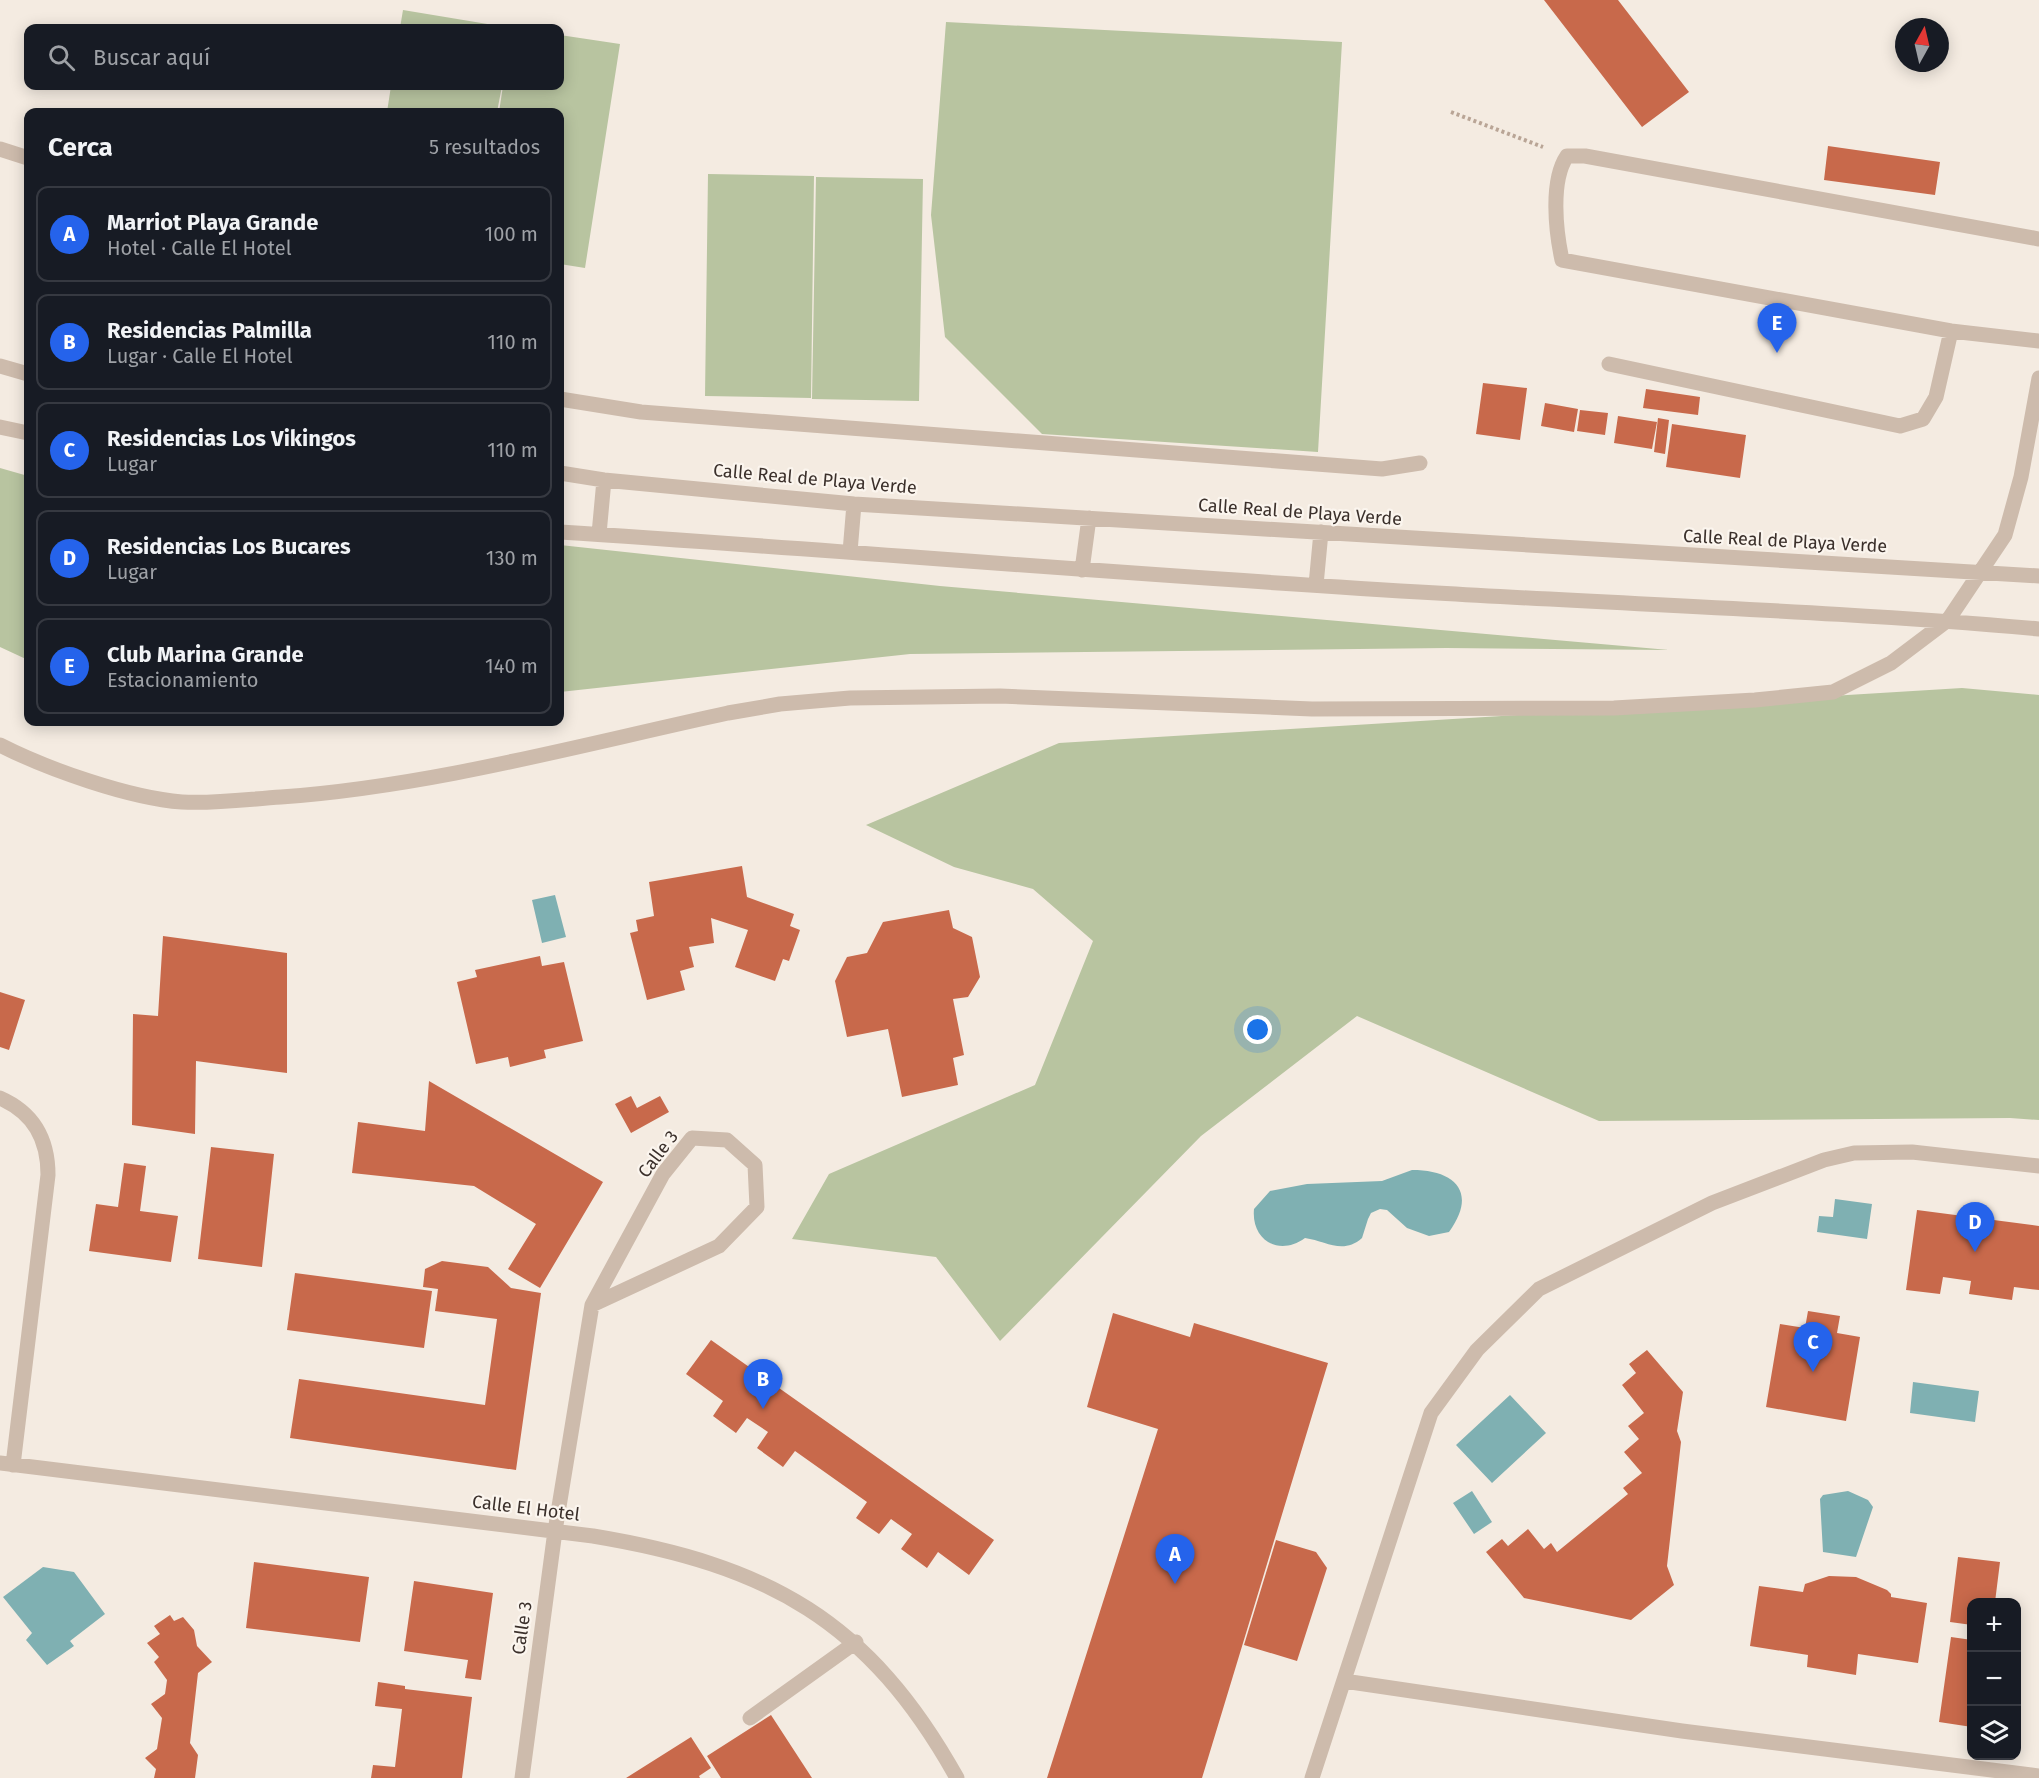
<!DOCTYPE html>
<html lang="es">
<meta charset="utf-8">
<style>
:root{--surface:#171b24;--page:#242831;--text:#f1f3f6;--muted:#9ea1a6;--line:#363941;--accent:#2563eb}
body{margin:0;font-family:"Fira Sans",sans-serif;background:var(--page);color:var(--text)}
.controls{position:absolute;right:18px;bottom:18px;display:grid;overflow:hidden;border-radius:12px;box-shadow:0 3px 15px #0003}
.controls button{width:54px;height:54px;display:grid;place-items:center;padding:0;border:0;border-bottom:2px solid var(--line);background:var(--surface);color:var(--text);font:30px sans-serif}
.compass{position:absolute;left:1895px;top:18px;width:54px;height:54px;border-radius:50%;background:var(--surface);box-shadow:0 3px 15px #0003;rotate:8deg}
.you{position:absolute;left:1258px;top:1030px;width:21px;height:21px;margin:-15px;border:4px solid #fff;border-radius:50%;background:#1a73e8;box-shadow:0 0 0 9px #1a73e833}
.badge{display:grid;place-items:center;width:39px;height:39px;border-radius:50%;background:var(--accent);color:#fff;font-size:20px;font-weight:700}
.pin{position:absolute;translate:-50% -50px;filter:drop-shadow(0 2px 3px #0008)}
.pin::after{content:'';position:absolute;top:32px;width:21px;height:18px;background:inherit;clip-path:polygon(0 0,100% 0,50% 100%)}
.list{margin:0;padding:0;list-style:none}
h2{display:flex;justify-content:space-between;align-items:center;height:78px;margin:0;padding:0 24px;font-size:26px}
h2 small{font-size:20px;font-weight:400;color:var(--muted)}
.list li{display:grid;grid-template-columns:39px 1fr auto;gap:18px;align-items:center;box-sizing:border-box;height:96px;margin:0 12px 12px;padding:0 12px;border:2px solid var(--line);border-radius:12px}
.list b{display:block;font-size:22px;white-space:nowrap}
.list p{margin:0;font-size:20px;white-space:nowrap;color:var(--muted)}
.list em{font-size:20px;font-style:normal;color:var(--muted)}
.icon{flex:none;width:33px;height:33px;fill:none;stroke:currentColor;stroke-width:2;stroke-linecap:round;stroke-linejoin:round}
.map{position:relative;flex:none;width:2039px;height:1778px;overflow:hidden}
.search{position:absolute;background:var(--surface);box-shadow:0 3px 15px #0003;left:24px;top:24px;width:540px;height:66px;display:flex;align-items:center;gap:15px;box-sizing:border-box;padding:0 21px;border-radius:12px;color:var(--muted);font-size:22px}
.panel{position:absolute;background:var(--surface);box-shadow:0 3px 15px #0003;left:24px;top:108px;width:540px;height:618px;border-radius:12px}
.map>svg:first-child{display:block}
.green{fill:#b8c4a0}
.water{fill:#7fb0b2}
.building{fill:#c8694b}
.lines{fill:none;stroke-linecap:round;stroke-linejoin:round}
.path{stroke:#b9a596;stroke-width:4;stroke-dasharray:3 3;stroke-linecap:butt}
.minor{stroke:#cdbbac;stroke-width:15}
.labels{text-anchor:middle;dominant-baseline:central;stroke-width:4.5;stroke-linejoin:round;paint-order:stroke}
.street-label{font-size:18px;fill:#3b302b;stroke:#fbf5ee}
</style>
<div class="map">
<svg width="2039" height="1778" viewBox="0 0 2039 1778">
<rect width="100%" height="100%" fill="#f4ebe1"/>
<path class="green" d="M403 10 511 28H400Z
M946 22 1342 42 1318 452 1042 434 945 337 931 215Z
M560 35 620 44 585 268 560 264V112H499L503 86H560Z
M391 86H502L497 112H387Z
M708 174 814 176 811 398 705 396Z
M816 177 923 179 919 401 812 399Z
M0 468 28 476V660L0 647Z
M560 545 940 586 1669 650 1446 648 910 654 560 692Z
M1962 688 2039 695V1120L2010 1118 1599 1121 1357 1016 1201 1136 1000 1341 936 1257 792 1239 829 1174 1035 1085 1093 941 1033 889 954 867 866 825 1059 743Z"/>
<path class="water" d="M555 895 566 937 542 943 532 900Z
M1412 1170C1455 1170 1478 1192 1449 1232L1429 1236 1407 1228 1387 1210 1380 1209 1371 1213 1368 1219 1362 1238C1343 1255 1326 1241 1305 1238 1279 1257 1251 1240 1254 1209L1270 1191 1307 1184 1382 1181Z
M1835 1199 1872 1204 1867 1239 1817 1232 1819 1216 1833 1217Z
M1913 1382 1979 1391 1975 1422 1910 1413Z
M1510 1395 1546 1433 1492 1483 1456 1445Z
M1472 1491 1492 1522 1474 1534 1453 1503Z
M1848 1491 1868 1500 1873 1507 1856 1557 1823 1552 1820 1499 1823 1495Z
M43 1567 74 1572 105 1614 70 1641 74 1646 47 1665 26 1640 32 1633 3 1597Z"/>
<path class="building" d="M1544 0H1618L1689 92 1642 127Z
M1828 146 1940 162 1935 195 1824 180Z
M1483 383 1527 388 1520 440 1476 434Z
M1646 389 1700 397 1698 415 1643 408Z
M1545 403 1578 409 1574 432 1541 426Z
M1580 410 1608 413 1605 435 1577 431Z
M1618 416 1657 422 1652 449 1614 443Z
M1658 418 1669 420 1665 454 1654 452Z
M1672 424 1746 435 1740 478 1666 467Z
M742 866 747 897 794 914 790 926 800 930 789 961 783 959 775 981 735 967 748 930 711 918 714 943 689 947 694 967 680 971 685 990 647 1000 630 933 638 931 636 920 654 916 649 882Z
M949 910 953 928 972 937 980 977 968 997 953 999 964 1055 953 1058 958 1085 902 1097 888 1029 847 1037 835 981 847 957 867 953 883 922Z
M163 936 287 953V1073L196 1061 195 1134 132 1125 133 1014 158 1016Z
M540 956 542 966 564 962 583 1041 544 1050 546 1058 510 1067 508 1057 476 1064 457 982 477 977 475 970Z
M0 992 25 1000 9 1050 0 1047Z
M429 1081 603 1182 540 1288 508 1269 536 1224 474 1186 352 1173 358 1122 425 1131Z
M631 1096 637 1108 660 1096 669 1112 631 1133 615 1104Z
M211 1147 274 1154 262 1267 198 1259Z
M124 1163 146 1166 140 1211 178 1216 171 1262 89 1251 96 1204 118 1207Z
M1917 1210 2039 1226V1290L2014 1287 2012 1300 1969 1294 1971 1281 1943 1277 1940 1294 1906 1290Z
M442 1261 488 1267 511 1288 541 1293 516 1470 290 1438 299 1379 485 1405 497 1319 435 1311 438 1289 423 1287 425 1269Z
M295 1273 432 1291 424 1348 287 1330Z
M1808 1311 1840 1316 1837 1333 1860 1337 1846 1421 1766 1407 1780 1324 1805 1328Z
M1113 1313 1190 1337 1194 1323 1328 1363 1202 1778H1047L1158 1429 1087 1407Z
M711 1340 994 1540 969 1575 938 1552 927 1568 901 1549 912 1534 891 1519 879 1534 856 1518 867 1502 795 1451 783 1467 757 1448 768 1432 747 1418 736 1433 713 1416 723 1401 686 1374Z
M1647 1350 1683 1392 1677 1431 1681 1442 1667 1566 1674 1585 1631 1620 1524 1598 1486 1552 1502 1539 1508 1546 1528 1529 1544 1549 1551 1543 1557 1552 1628 1494 1623 1488 1642 1473 1624 1452 1639 1439 1628 1426 1644 1413 1622 1385 1636 1373 1629 1364Z
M1276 1540 1316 1552 1327 1568 1297 1661 1244 1645Z
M1958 1557 2000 1562 1995 1602H1972V1625L1950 1622Z
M254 1562 369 1577 360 1642 246 1628Z
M1829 1576 1856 1577 1887 1590 1891 1594V1597L1927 1603 1918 1663 1858 1654 1856 1675 1807 1667 1808 1655 1750 1646 1759 1586 1803 1592 1805 1584Z
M414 1581 493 1593 481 1680 465 1678 468 1660 404 1651Z
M170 1615 174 1621 183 1617 194 1630 197 1646 212 1662 198 1673 190 1743 198 1755 195 1778H154L156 1769 145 1758 157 1749 162 1718 151 1704 165 1694 167 1680 154 1662 159 1657 147 1643 160 1634 154 1626Z
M1951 1637 1972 1640V1727L1939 1722Z
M378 1682 405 1686V1689L472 1697 462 1778H371L373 1765 395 1767 402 1709 375 1706Z
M771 1715 812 1778H721L707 1756Z
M691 1737 711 1768 699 1776 700 1778H626Z"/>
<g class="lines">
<path class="path" d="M1451 112 1543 147"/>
<path class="minor" d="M0 149 28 158
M2039 239 1585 156H1567C1550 181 1556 232 1562 260L1951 331 2039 341
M1609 364 1900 426 1923 419 1936 397 1951 331
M0 366 28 374
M560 399 641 412 1382 469 1420 463
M0 427 28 433
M560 473 604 480 854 504 2039 576
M560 532C852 551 1144 576 1437 593 1637 605 1839 611 2039 629
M599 534 604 480
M850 552 854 504
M1082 570 1089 518
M1316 585 1321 532
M0 745C47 769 129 798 182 802 214 804 249 799 281 797 432 786 580 745 728 713L780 704 850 698 1000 696 1312 709 1614 708 1755 700 1833 692 1891 663 1948 620 2005 535 2021 477 2039 378
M0 1098C34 1113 48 1139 48 1175L13 1465
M0 1463 593 1536C768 1565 869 1620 957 1778
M1344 1681 1682 1731 2039 1776
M750 1718 856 1642
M522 1778 555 1531 592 1305 663 1174 692 1138 727 1140 755 1165 757 1207 719 1246 592 1305
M1312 1778 1431 1413 1477 1350 1539 1289 1712 1203 1824 1160 1854 1153 1912 1152 2039 1166"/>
</g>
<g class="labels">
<g class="street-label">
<text transform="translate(815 479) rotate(5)">Calle Real de Playa Verde</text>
<text transform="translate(1300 512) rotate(4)">Calle Real de Playa Verde</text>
<text transform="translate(1785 541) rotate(3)">Calle Real de Playa Verde</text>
<text transform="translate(658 1154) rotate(-53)">Calle 3</text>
<text transform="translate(526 1508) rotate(7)">Calle El Hotel</text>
<text transform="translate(522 1628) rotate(-82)">Calle 3</text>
</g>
</g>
</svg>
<div class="controls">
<button>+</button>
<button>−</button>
<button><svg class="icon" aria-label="layers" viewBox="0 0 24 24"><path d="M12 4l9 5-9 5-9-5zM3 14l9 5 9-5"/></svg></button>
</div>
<svg class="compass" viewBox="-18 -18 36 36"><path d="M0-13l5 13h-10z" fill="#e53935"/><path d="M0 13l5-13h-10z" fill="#9ea1a6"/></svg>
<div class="you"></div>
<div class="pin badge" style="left:1175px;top:1584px">A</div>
<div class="pin badge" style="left:763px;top:1409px">B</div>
<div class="pin badge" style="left:1813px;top:1372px">C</div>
<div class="pin badge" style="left:1975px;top:1252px">D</div>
<div class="pin badge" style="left:1777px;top:353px">E</div>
<div class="search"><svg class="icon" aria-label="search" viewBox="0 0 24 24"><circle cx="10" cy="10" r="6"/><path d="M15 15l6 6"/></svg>Buscar aquí</div>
<section class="panel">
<h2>Cerca<small>5 resultados</small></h2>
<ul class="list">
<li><span class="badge">A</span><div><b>Marriot Playa Grande</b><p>Hotel · Calle El Hotel</p></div><em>100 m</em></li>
<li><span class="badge">B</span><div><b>Residencias Palmilla</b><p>Lugar · Calle El Hotel</p></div><em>110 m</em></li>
<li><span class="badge">C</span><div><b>Residencias Los Vikingos</b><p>Lugar</p></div><em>110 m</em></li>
<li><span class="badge">D</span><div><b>Residencias Los Bucares</b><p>Lugar</p></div><em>130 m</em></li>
<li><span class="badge">E</span><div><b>Club Marina Grande</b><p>Estacionamiento</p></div><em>140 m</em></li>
</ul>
</section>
</div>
